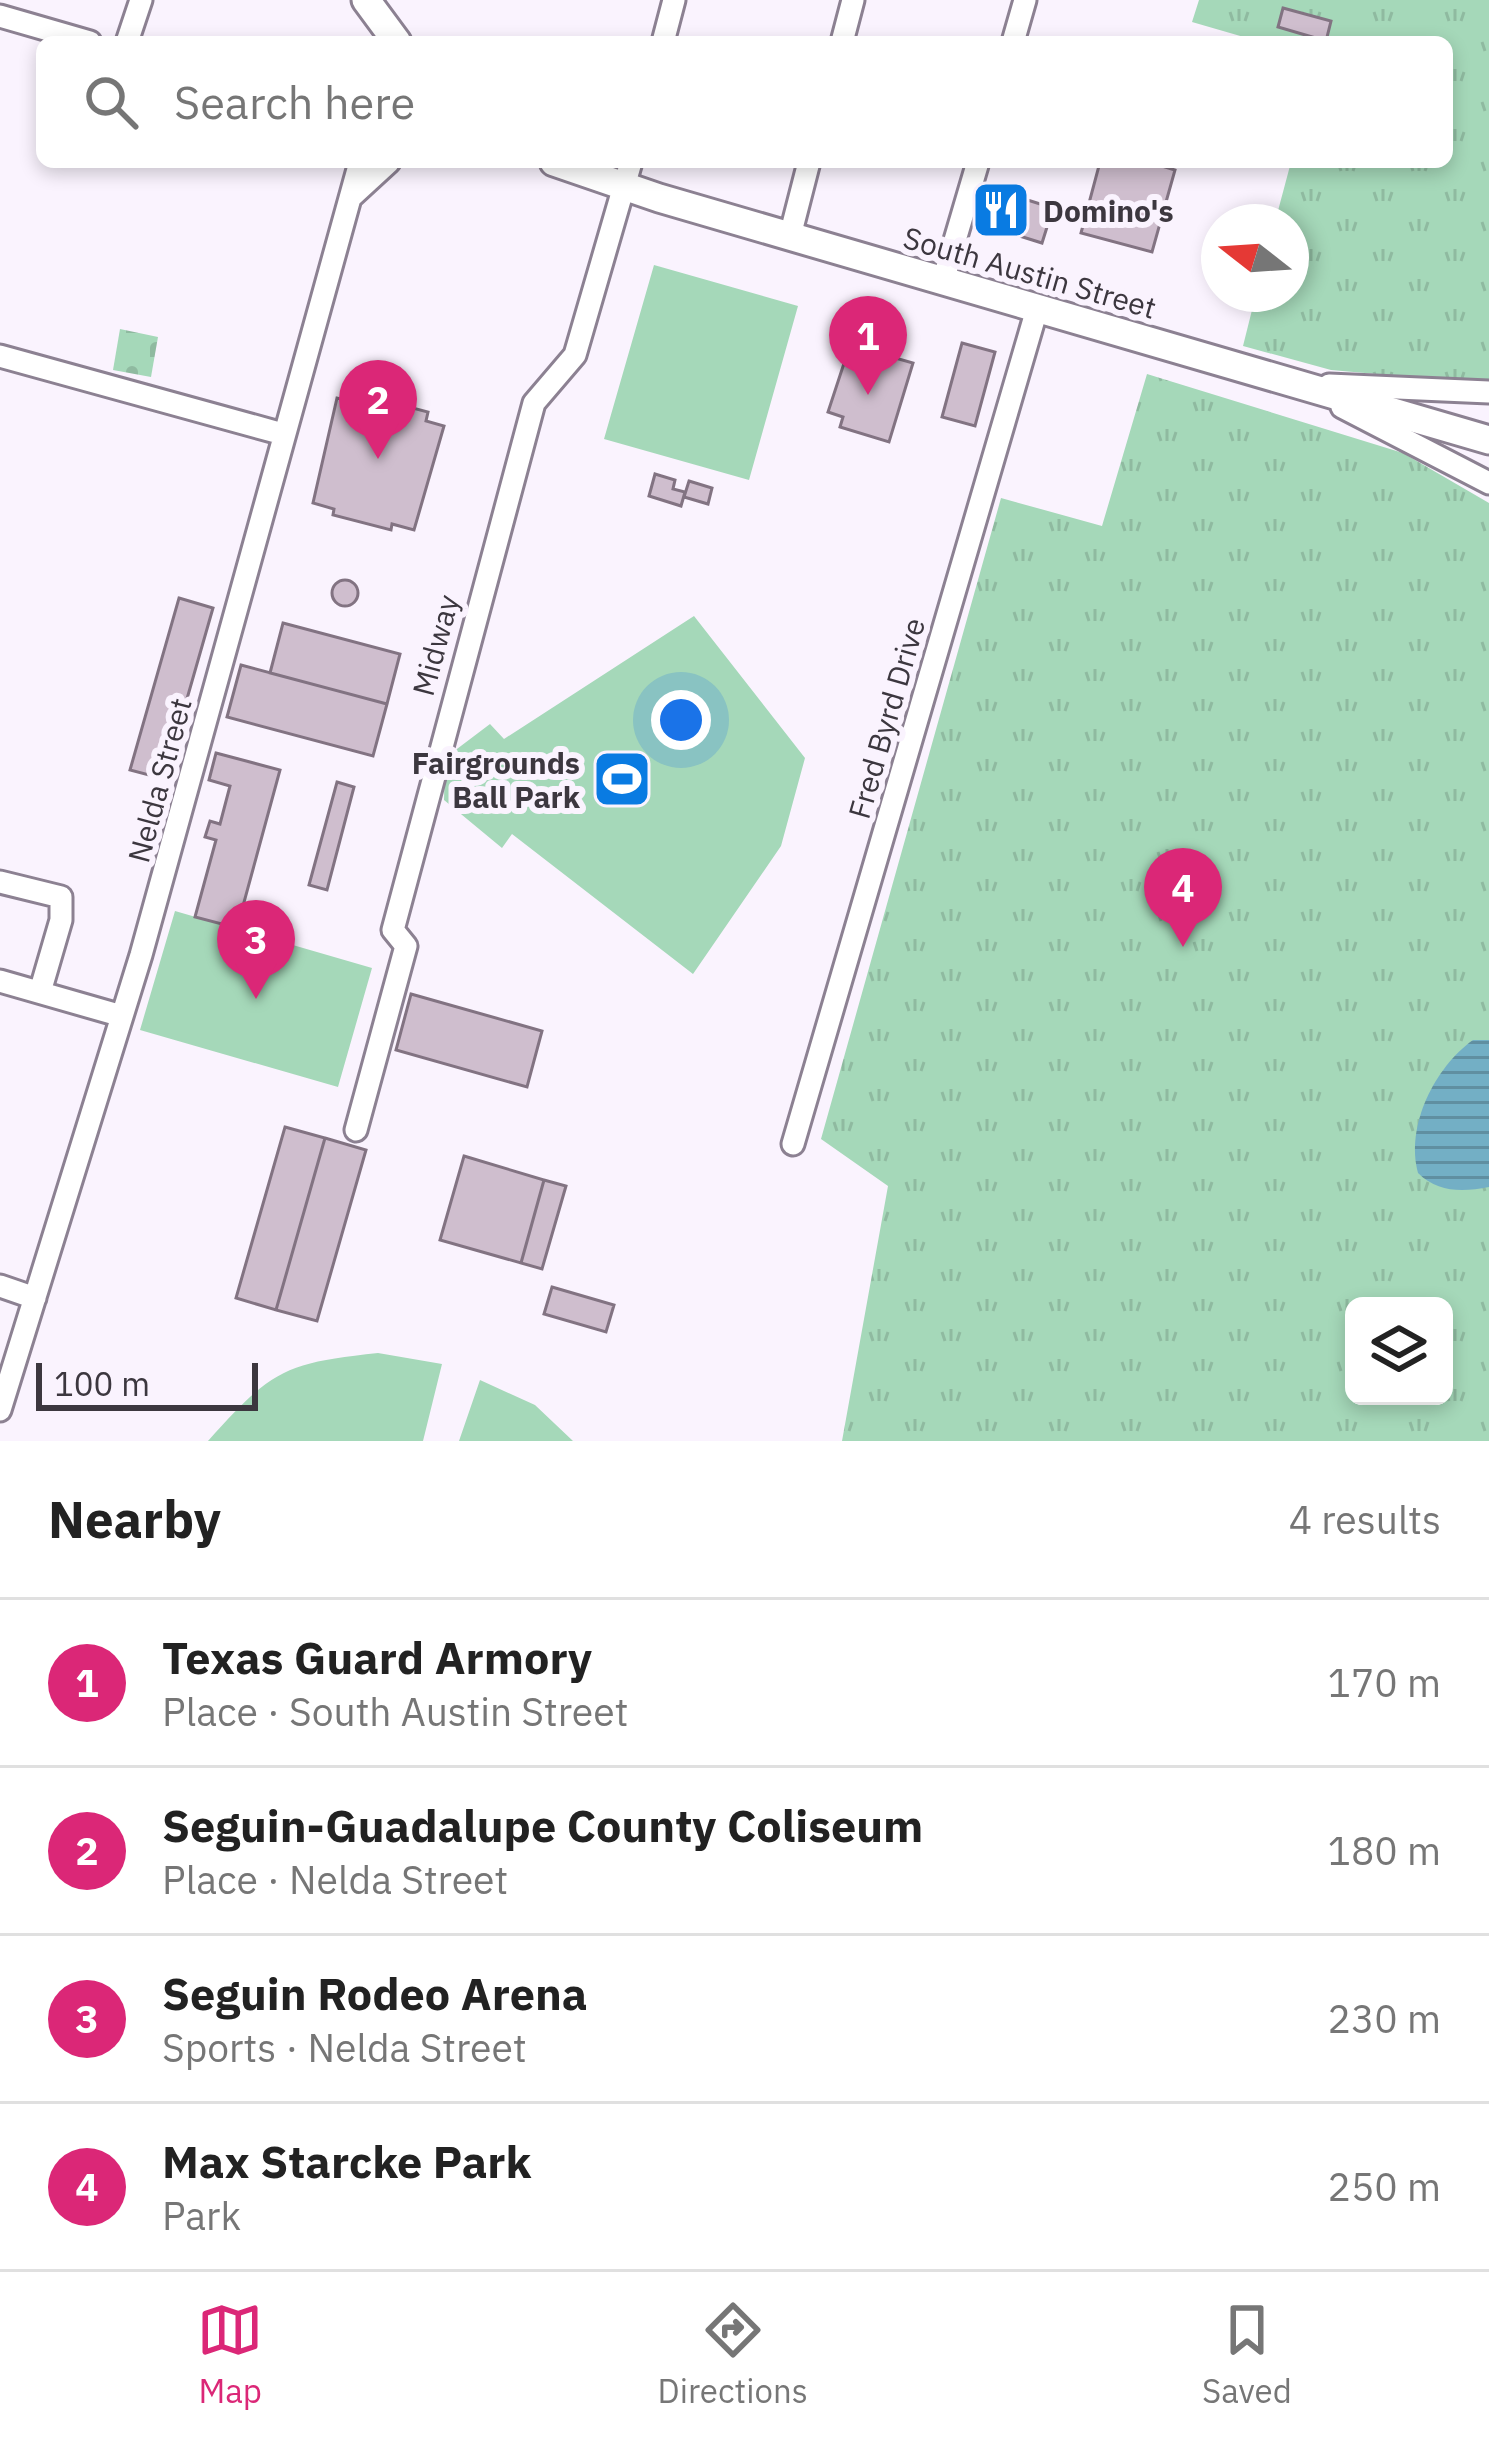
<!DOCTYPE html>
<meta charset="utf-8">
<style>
:root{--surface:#fff;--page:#f2f2f2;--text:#222;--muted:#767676;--line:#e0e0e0;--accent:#db2777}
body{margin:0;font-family:"IBM Plex Sans",sans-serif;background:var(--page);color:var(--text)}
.controls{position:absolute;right:36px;bottom:36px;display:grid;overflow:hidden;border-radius:18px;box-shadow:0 6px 18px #0003}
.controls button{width:108px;height:108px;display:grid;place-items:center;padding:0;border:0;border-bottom:3px solid var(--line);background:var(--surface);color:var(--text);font:60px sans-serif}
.compass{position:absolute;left:1201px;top:204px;width:108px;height:108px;border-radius:50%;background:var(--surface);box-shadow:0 6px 18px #0003;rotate:287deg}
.scale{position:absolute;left:36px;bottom:30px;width:222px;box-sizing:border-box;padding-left:12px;border:6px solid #3c373f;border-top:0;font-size:33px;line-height:42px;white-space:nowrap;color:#3c373f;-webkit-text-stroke:9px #faf3fe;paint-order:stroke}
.you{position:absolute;left:681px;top:720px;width:42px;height:42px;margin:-30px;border:9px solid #fff;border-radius:50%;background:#1a73e8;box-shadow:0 0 0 18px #1a73e833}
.badge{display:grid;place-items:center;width:78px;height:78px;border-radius:50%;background:var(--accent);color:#fff;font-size:39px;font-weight:700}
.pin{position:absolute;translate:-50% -99px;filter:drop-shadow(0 3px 6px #0008)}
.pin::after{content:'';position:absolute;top:63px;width:42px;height:36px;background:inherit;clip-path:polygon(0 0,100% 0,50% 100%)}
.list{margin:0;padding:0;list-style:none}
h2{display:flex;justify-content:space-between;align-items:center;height:156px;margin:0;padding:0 48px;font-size:51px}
h2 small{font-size:39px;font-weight:400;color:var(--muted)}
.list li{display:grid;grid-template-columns:78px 1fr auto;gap:36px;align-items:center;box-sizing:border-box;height:168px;padding:0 48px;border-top:3px solid var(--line)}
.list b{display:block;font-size:45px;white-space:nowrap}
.list p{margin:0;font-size:39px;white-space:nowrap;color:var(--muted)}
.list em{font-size:39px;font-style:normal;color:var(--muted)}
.icon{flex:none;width:66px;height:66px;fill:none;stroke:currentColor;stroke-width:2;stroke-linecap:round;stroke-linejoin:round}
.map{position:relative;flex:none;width:1489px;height:1441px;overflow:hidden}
.search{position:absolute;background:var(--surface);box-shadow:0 6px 18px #0003;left:36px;right:36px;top:36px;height:132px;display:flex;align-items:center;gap:30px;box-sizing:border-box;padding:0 42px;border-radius:18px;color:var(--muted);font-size:45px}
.sheet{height:828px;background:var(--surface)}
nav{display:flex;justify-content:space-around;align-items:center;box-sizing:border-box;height:168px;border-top:3px solid var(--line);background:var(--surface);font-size:33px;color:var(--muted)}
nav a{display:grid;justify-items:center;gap:6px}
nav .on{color:var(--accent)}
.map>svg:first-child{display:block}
.cemetery{fill:url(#cemetery-stones)}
.park{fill:url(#park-tufts);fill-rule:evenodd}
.pitch{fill:#a5d8b9}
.water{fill:url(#water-rules)}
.building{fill:#cfbece;stroke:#827382;stroke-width:3}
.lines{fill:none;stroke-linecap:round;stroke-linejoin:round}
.minor-casing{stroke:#8c8192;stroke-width:27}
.major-casing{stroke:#8c8192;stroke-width:33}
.minor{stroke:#fff;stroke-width:21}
.major{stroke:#fff;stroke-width:27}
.labels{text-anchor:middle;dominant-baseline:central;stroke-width:12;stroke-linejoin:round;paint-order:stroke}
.poi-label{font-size:30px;font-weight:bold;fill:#3c373f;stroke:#faf3fe;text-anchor:start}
.street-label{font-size:30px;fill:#3c373f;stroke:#faf3fe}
</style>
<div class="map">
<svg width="1489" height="1441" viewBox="0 0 1489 1441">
<defs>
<pattern id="cemetery-stones" width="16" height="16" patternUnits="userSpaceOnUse" patternTransform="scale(3)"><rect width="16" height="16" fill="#a5d8b9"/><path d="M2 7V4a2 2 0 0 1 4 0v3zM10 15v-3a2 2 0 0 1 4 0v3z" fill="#8fbaa0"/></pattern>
<pattern id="park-tufts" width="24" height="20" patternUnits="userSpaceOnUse" patternTransform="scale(3)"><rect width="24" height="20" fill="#a5d8b9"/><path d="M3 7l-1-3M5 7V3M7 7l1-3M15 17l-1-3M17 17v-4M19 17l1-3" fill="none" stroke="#8fbaa0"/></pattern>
<pattern id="water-rules" width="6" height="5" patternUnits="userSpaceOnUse" patternTransform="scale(3)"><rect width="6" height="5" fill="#73afc5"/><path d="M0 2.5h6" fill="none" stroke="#608fa1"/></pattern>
</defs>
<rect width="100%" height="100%" fill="#faf3fe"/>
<path class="cemetery" d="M120 329 158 337 151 377 113 370Z"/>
<path class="park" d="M1199 0H1489V384L1331 370 1243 346 1256 294H1291V222H1275L1291 162H1447V42H1261L1192 22Z
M1147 374 1403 453 1489 503V1441H842L888 1186 821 1139 1001 498 1102 526ZM1354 1306H1444V1396H1354Z"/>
<path class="pitch" d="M654 265 798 306 749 480 604 439Z
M694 616 805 758 781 846 693 974 512 834 502 848 444 800 445 758 490 724 504 739Z
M175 911 372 968 338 1087 140 1030Z
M378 1353 442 1364 423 1441H208C272 1370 284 1363 378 1353Z
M480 1380 535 1405 573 1441H459Z"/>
<path class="water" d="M1473 1040H1489V1187C1463 1192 1438 1193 1418 1173 1405 1126 1435 1067 1473 1040Z"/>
<path class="building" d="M1283 8 1331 21 1326 41 1278 27Z
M1100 162H1149L1175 170 1152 252 1081 233Z
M999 191 1053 208 1042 243 988 226Z
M962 343 995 352 975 426 942 417Z
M850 345 913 363 889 442 840 427 843 417 828 412Z
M360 394 428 412 426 421 444 426 414 530 392 524 391 530 333 515 334 509 313 503 337 398 357 403Z
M655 474 675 480 673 489 685 492 681 506 649 496Z
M689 481 712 488 708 504 684 497Z
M332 593a13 13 0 1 1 26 0a13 13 0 1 1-26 0Z
M179 598 213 608 164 779 130 770Z
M283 623 400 654 387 704 270 673Z
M241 665 387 704 373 756 227 717Z
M216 753 280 770 237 928 195 917 216 840 205 837 210 821 220 824 230 786 209 780Z
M337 782 354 787 327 890 309 885Z
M411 994 542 1031 527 1087 396 1050Z
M285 1127 325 1138 276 1310 236 1298Z
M325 1138 366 1150 317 1321 276 1310Z
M464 1156 544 1180 521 1263 440 1240Z
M544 1180 566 1186 542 1269 521 1263Z
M552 1287 614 1305 606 1332 544 1314Z"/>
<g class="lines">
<defs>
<path id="minor" d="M0 16 90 42
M127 42 141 0
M663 42 674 0
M842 42 853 0
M1013 42 1025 0
M352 196 389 162
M790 236 809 162
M943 281 978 162
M0 356 283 434
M1329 385 1489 392
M1342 407 1489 483
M0 882 61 897V920L40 992
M0 981 122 1016
M356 1130 406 946 393 930 534 403 575 355 631 162
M793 1144 1037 309
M0 1286 35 1298
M0 1410 141 955 360 162"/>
<path id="major" d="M366 0 397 42
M554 162 659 198 1489 440"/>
</defs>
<use href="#minor" class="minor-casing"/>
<use href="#major" class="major-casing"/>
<use href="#minor" class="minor"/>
<use href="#major" class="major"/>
</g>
<defs>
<symbol id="restaurant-square" viewBox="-11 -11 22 22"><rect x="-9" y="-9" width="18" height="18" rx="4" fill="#097be2" stroke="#faf3fe"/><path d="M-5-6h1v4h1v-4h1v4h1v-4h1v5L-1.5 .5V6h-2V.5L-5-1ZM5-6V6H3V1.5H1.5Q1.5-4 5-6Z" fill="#fff"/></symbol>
<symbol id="stadium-square" viewBox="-11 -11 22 22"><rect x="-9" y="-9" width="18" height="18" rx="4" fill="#097be2" stroke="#faf3fe"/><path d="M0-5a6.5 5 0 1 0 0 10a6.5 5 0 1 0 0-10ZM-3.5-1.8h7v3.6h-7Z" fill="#fff"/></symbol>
</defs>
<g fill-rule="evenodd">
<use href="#restaurant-square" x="968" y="177" width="66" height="66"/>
<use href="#stadium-square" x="589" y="746" width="66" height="66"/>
</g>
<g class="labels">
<g class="poi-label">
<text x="1043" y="210">Domino's</text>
<text x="580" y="762" text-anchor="end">Fairgrounds<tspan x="580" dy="34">Ball Park</tspan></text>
</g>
<g class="street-label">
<text transform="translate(1030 272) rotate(16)">South Austin Street</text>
<text transform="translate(435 645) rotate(-75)">Midway</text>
<text transform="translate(886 718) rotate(-74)">Fred Byrd Drive</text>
<text transform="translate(159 780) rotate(-75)">Nelda Street</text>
</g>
</g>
</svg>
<div class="controls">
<button><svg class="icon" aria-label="layers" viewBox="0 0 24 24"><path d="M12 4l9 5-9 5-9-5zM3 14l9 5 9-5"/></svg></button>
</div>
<svg class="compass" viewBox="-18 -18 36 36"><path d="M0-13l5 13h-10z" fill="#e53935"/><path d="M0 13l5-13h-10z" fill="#767676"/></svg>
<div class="scale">100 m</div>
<div class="you"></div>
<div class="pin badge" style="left:868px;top:395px">1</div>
<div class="pin badge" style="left:378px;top:459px">2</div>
<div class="pin badge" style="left:256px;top:999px">3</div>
<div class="pin badge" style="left:1183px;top:947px">4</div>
<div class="search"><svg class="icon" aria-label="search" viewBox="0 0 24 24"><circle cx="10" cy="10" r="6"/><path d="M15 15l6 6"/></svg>Search here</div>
</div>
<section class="sheet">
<h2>Nearby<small>4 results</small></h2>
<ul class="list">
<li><span class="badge">1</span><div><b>Texas Guard Armory</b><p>Place · South Austin Street</p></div><em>170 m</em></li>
<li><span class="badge">2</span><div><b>Seguin-Guadalupe County Coliseum</b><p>Place · Nelda Street</p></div><em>180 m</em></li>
<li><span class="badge">3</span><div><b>Seguin Rodeo Arena</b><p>Sports · Nelda Street</p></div><em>230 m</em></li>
<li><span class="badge">4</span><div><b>Max Starcke Park</b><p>Park</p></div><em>250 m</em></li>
</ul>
</section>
<nav>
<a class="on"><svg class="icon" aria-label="map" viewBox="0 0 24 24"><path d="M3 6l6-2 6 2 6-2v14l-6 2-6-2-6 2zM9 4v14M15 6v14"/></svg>Map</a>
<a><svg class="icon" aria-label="directions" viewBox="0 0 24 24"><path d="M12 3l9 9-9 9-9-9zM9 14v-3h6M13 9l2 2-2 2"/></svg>Directions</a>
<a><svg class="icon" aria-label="saved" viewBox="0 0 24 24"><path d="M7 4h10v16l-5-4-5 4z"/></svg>Saved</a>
</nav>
